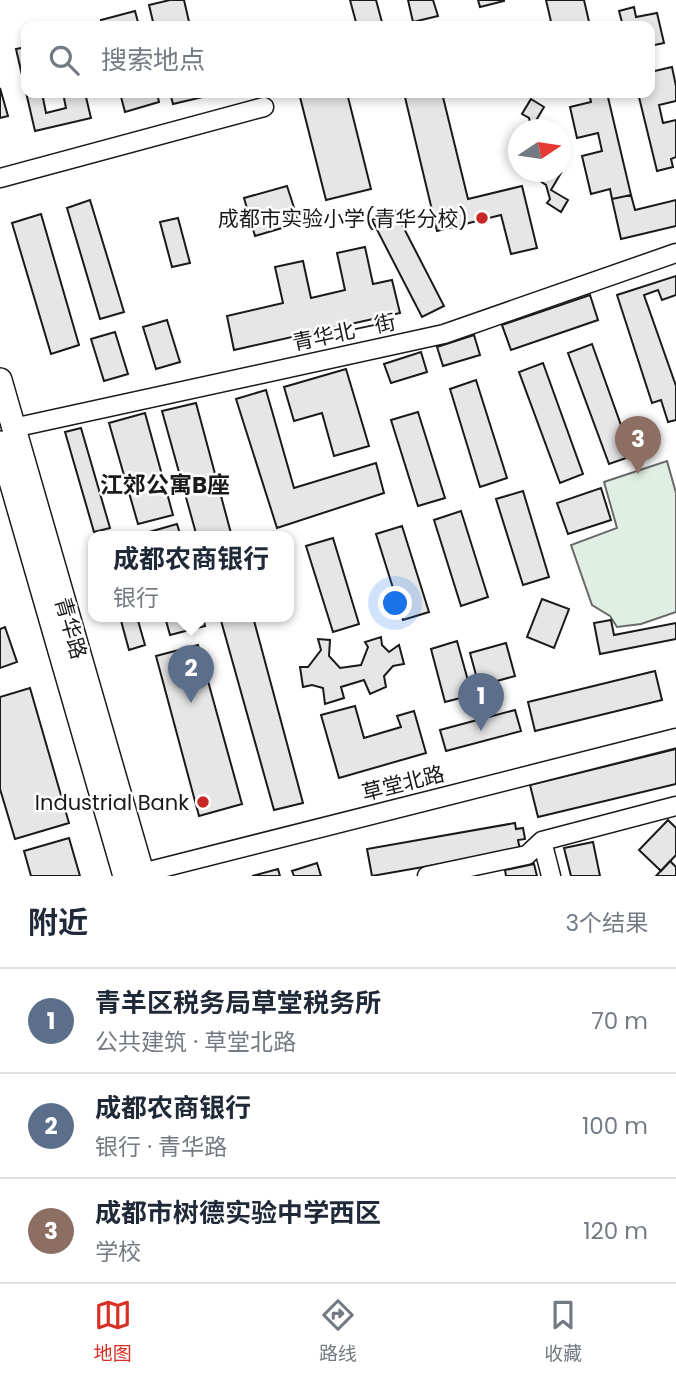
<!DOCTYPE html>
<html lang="zh">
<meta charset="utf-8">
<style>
:root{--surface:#fff;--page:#f6f6f7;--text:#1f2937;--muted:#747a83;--line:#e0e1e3;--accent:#d93025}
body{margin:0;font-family:Poppins,"Noto Sans SC",sans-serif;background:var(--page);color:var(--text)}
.compass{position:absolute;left:508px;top:119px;width:63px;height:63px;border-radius:50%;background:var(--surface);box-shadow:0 4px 10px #0003;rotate:77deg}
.you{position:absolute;left:396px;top:604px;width:24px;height:24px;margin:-18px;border:5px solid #fff;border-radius:50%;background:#1a73e8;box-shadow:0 0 0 10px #1a73e833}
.badge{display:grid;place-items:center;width:46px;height:46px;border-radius:50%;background:var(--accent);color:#fff;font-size:23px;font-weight:700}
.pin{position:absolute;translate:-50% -58px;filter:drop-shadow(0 2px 4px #0008)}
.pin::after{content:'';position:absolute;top:37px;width:24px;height:21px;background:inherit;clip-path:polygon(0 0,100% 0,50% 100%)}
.popup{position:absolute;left:88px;top:531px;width:206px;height:91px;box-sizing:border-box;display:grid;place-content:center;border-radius:14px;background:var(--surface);filter:drop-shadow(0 2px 5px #0005);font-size:23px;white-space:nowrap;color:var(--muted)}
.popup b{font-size:26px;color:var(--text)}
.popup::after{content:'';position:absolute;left:50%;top:100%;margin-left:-14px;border:14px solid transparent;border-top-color:var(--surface)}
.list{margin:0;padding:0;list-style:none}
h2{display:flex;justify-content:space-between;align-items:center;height:91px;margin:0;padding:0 28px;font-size:30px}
h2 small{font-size:23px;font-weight:400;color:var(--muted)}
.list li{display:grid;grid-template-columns:46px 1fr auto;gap:21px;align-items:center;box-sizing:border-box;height:105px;padding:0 28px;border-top:2px solid var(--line)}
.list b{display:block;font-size:26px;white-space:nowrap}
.list p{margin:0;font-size:23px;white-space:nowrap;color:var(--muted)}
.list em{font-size:23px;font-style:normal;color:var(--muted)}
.icon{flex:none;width:38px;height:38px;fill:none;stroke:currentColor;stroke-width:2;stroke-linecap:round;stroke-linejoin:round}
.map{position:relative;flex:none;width:676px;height:876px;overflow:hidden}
.search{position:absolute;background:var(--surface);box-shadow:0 4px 10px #0003;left:21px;right:21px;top:21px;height:77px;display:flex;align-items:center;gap:18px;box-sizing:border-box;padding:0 24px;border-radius:14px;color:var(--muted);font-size:26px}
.sheet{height:406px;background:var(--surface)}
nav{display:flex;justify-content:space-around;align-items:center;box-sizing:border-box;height:98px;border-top:2px solid var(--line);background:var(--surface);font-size:19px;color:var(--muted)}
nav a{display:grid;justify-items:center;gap:4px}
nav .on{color:var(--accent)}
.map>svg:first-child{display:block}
.green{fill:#e0efe3;stroke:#6a6a6a;stroke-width:2}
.building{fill:#e6e6e6;stroke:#1a1a1a;stroke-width:2}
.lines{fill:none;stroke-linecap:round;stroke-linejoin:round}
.minor-casing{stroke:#1a1a1a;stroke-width:21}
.major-casing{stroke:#1a1a1a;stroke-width:26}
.minor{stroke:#fff;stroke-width:18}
.major{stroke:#fff;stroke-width:23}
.poi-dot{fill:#c62828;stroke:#fff;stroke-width:2.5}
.labels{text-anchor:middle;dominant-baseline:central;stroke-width:5;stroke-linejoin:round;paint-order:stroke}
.poi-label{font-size:21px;fill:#1a1a1a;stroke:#fff;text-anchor:end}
.street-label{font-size:21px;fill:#1a1a1a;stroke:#fff}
.neighbourhood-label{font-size:23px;font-weight:bold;fill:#1a1a1a;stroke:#fff}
</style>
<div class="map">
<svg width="676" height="876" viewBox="0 0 676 876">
<rect width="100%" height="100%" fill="#fff"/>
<path class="green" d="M667 461 676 493V612L641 624 617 627 610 616 592 605 571 545 617 528 604 482Z"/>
<path class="building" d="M170 0H184L190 26H154L149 5Z
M350 0H376L383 26H357Z
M408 0H433L438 16 413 22Z
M478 0H504V1L480 7Z
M546 0H584L590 26H571L570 24 552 26Z
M634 7 636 17 657 13 664 43 650 46V26H623L619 11Z
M135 11 139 26H102L101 20Z
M26 47V93H42L46 113 66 108 63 93H85L91 118 35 131 16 49Z
M672 67 676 86V101L659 105 663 123 676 120V157L671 159 673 167 657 171 638 93H650V72Z
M0 88 8 116 0 118Z
M120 93H157L159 102 125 112Z
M170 93H207V96L173 104Z
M299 93H347L371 189 326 200Z
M404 93H442L468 199 522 186 537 248 511 254 501 215 437 231Z
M589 93H607L631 195 612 199 610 189 591 194 582 156 602 151 598 133 577 138 570 107 591 102Z
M531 99 544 107 534 124 543 130H532L529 118 522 114Z
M545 172 561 173 551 190 568 200 561 212 547 203 550 199 546 185 540 181Z
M287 186 299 223 255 236 244 198Z
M631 195 635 210 676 200V226L621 239 612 199Z
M90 200 124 312 100 319 67 208Z
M394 209 444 306 422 317 372 220Z
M41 214 79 345 51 354 12 223Z
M178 218 190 263 172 267 160 222Z
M365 247 373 284 392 280 400 313 234 350 227 316 283 303 275 267 303 261 311 298 345 290 337 253Z
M676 276V295L662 300 658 290 644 295 676 386V420L668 422 661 400 652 403 617 295Z
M590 295 598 320 511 350 502 325Z
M167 320 180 362 156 369 143 327Z
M115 332 128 374 104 381 91 339Z
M474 335 480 355 443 366 437 347Z
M592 344 632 456 609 464 568 353Z
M421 352 427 372 391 383 384 364Z
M543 363 583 474 560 483 519 372Z
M346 369 369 446 334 456 322 413 294 421 284 387Z
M476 380 507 478 480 487 450 389Z
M266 390 294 488 376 463 384 493 277 528 236 399Z
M196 403 232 537H197L162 411Z
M418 412 445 498 418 506 391 420Z
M145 413 173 515 138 524 109 423Z
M81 428 110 528 94 532 65 432Z
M601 488 611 520 568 534 557 503Z
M523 491 549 577 523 585 496 499Z
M461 511 488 597 461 606 434 520Z
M177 524 181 537H142V534Z
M402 526 429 612 403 620 376 534Z
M333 538 359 624 333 632 306 546Z
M542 599 569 609 554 648 527 637Z
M120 617H137L145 645 129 650Z
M165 617H203L205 626 170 635Z
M220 617H253L303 803 274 810Z
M611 620 614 635 676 623V639L600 654 594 623Z
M5 627 17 662 0 668V629Z
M381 637 382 645 389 652 399 645 404 664 393 666 384 676 386 687 370 694 364 680 341 687 344 698 325 704 323 688 312 685 303 687 300 667H308L321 650 318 639 330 640 329 656 340 668 361 665 368 647 365 642Z
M457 641 472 695 445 702 431 649Z
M506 643 515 676 479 686 470 653Z
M198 645 242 804 199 816 156 656Z
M655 671 662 700 535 731 528 702Z
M30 688 69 823 15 839 0 789V697Z
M355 706 364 738 401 727 397 716 414 711 426 753 339 778 321 715Z
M515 710 521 731 446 751 440 730Z
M676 749V784L538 817 530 785Z
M668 820 676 828V855L661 871 639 850Z
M515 823 516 829 523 828 525 839 518 840 520 850 372 876 367 849Z
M69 838 80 876H31L24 851Z
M593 842 600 876H571L564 848Z
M670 861 676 867V876H656Z
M317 863 321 876H294L292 871Z
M534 864 537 876H506L505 870Z
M278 869 280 876H252Z"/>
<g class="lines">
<defs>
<path id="minor" d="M0 178 264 107
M13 428 444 334 676 253
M542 841 551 876
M142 873 676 738
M427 876 527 855 542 841 676 806"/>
<path id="major" d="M0 380 143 876
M0 443 125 876"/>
</defs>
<use href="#minor" class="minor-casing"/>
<use href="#major" class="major-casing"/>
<use href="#minor" class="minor"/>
<use href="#major" class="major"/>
</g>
<g class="poi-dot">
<circle cx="482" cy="218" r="7"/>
<circle cx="203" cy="802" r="7"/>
</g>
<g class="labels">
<g class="poi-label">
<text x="468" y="218">成都市实验小学(青华分校)</text>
<text x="189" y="802">Industrial Bank</text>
</g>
<g class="street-label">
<text transform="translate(344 332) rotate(-12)">青华北一街</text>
<text transform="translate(71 628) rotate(74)">青华路</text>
<text transform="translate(403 783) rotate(-14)">草堂北路</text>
</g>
<g class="neighbourhood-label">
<text x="165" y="485">江郊公寓B座</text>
</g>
</g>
</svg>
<svg class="compass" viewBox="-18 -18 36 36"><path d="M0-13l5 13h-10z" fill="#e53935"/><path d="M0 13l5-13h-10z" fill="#747a83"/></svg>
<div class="you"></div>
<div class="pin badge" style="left:481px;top:731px;background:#5c6f8a">1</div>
<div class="pin badge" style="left:191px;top:703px;background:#5c6f8a">2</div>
<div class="popup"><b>成都农商银行</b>银行</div>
<div class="pin badge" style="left:638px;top:474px;background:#8d6e63">3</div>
<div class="search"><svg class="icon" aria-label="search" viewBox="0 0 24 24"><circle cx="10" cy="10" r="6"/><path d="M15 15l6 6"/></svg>搜索地点</div>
</div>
<section class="sheet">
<h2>附近<small>3个结果</small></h2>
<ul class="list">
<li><span class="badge" style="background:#5c6f8a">1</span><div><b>青羊区税务局草堂税务所</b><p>公共建筑 · 草堂北路</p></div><em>70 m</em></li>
<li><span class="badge" style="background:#5c6f8a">2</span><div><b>成都农商银行</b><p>银行 · 青华路</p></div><em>100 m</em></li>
<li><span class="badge" style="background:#8d6e63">3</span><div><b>成都市树德实验中学西区</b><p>学校</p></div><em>120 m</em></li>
</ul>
</section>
<nav>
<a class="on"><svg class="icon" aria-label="map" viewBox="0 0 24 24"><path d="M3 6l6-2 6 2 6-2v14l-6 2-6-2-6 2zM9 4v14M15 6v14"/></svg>地图</a>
<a><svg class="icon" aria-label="directions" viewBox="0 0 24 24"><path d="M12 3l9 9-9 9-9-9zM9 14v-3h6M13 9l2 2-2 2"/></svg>路线</a>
<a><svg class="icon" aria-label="saved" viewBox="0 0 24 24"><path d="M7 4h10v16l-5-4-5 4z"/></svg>收藏</a>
</nav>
